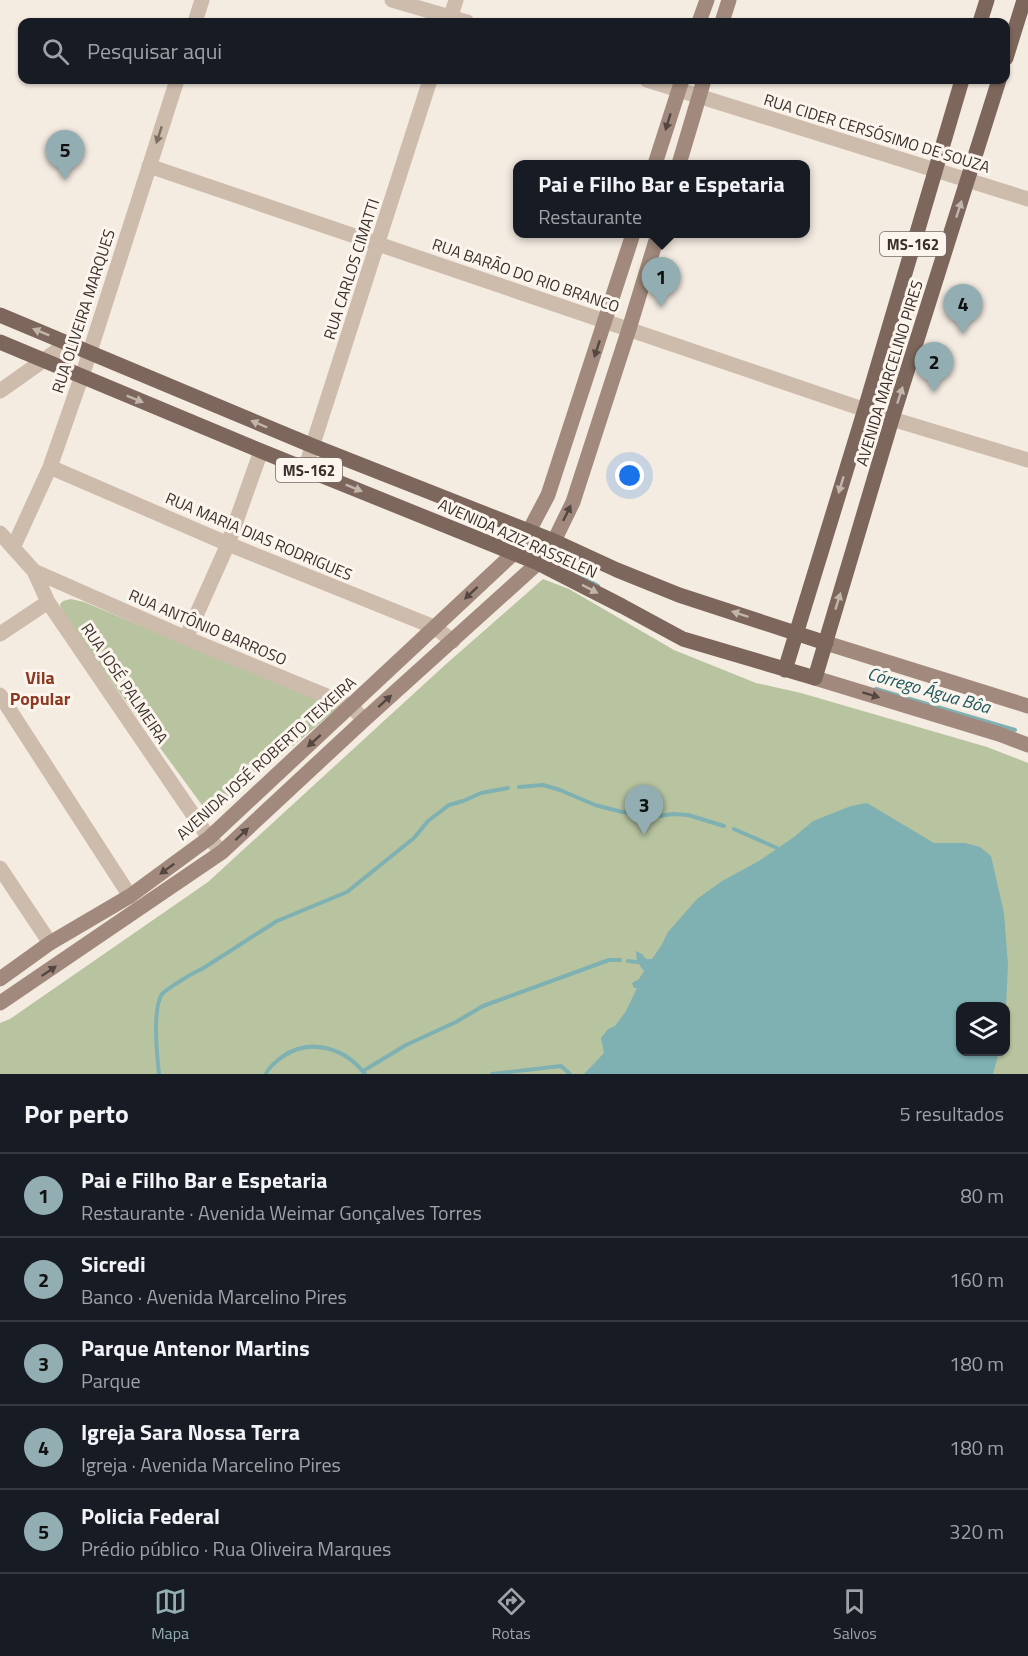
<!DOCTYPE html>
<html lang="pt">
<meta charset="utf-8">
<style>
:root{--surface:#171b24;--page:#20242c;--text:#f1f3f6;--muted:#9ea1a6;--line:#363941;--accent:#92aeb2}
body{margin:0;font-family:"Titillium Web",sans-serif;background:var(--page);color:var(--text)}
.controls{position:absolute;right:18px;bottom:18px;display:grid;overflow:hidden;border-radius:12px;box-shadow:0 2px 4px #0004}
.controls button{width:54px;height:54px;display:grid;place-items:center;padding:0;border:0;border-bottom:2px solid var(--line);background:var(--surface);color:var(--text);font:30px sans-serif}
.you{position:absolute;left:630px;top:476px;width:21px;height:21px;margin:-15px;border:4px solid #fff;border-radius:50%;background:#1a73e8;box-shadow:0 0 0 9px #1a73e833}
.badge{display:grid;place-items:center;width:39px;height:39px;border-radius:50%;background:var(--accent);color:#111;font-size:20px;font-weight:700}
.pin{position:absolute;translate:-50% -50px;filter:drop-shadow(0 2px 3px #0008)}
.pin::after{content:'';position:absolute;top:32px;width:21px;height:18px;background:inherit;clip-path:polygon(0 0,100% 0,50% 100%)}
.popup{position:absolute;left:513px;top:160px;width:297px;height:78px;box-sizing:border-box;display:grid;place-content:center;border-radius:12px;background:var(--surface);filter:drop-shadow(0 2px 4px #0005);font-size:20px;white-space:nowrap;color:var(--muted)}
.popup b{font-size:22px;color:var(--text)}
.popup::after{content:'';position:absolute;left:50%;top:100%;margin-left:-12px;border:12px solid transparent;border-top-color:var(--surface)}
.list{margin:0;padding:0;list-style:none}
h2{display:flex;justify-content:space-between;align-items:center;height:78px;margin:0;padding:0 24px;font-size:26px}
h2 small{font-size:20px;font-weight:400;color:var(--muted)}
.list li{display:grid;grid-template-columns:39px 1fr auto;gap:18px;align-items:center;box-sizing:border-box;height:84px;padding:0 24px;border-top:2px solid var(--line)}
.list b{display:block;font-size:22px;white-space:nowrap}
.list p{margin:0;font-size:20px;white-space:nowrap;color:var(--muted)}
.list em{font-size:20px;font-style:normal;color:var(--muted)}
.icon{flex:none;width:33px;height:33px;fill:none;stroke:currentColor;stroke-width:2;stroke-linecap:round;stroke-linejoin:round}
.map{position:relative;flex:none;width:1028px;height:1074px;overflow:hidden}
.search{position:absolute;background:var(--surface);box-shadow:0 2px 4px #0004;left:18px;right:18px;top:18px;height:66px;display:flex;align-items:center;gap:15px;box-sizing:border-box;padding:0 21px;border-radius:12px;color:var(--muted);font-size:22px}
.sheet{height:498px;background:var(--surface)}
nav{display:flex;justify-content:space-around;align-items:center;box-sizing:border-box;height:84px;border-top:2px solid var(--line);background:var(--surface);font-size:16px;color:var(--muted)}
nav a{display:grid;justify-items:center;gap:3px}
nav .on{color:var(--accent)}
.map>svg:first-child{display:block}
.green{fill:#b8c4a0;fill-rule:evenodd}
.water{fill:#7fb0b2}
.lines{fill:none;stroke-linecap:round;stroke-linejoin:round}
.stream{stroke:#7fb0b2;stroke-width:4}
.street{stroke:#cdbbac;stroke-width:15}
.secondary{stroke:#a18a7d;stroke-width:15}
.primary{stroke:#7d675c;stroke-width:15}
.oneway{fill:#544640}
.oneway2{fill:#7d6f65}
.oneway3{fill:#c2b5ac}
.labels{text-anchor:middle;dominant-baseline:central;stroke-width:6;stroke-linejoin:round;paint-order:stroke}
.shield{fill:#fbf5ee;stroke:#756b66;stroke-width:1.5}
.shield-label{font-size:15px;font-weight:bold;fill:#3b302b}
.street-label{font-size:16px;fill:#3b302b;stroke:#fbf5ee}
.neighbourhood-label{font-size:18px;font-weight:bold;fill:#8c3b22;stroke:#fbf5ee}
.water-label{font-size:18px;font-style:italic;fill:#1f5a5e;stroke:#fbf5ee}
</style>
<div class="map">
<svg width="1028" height="1074" viewBox="0 0 1028 1074">
<rect width="100%" height="100%" fill="#f4ebe1"/>
<path class="green" d="M543 579 569 589 674 650 756 683 801 693 987 747 1028 763V1074H0V1023L10 1019 208 882 445 665ZM960 1006H1006V1052H960Z
M71 599 84 602 338 708 210 816 62 614 60 604 63 601Z"/>
<path class="water" d="M867 803 934 843H965L980 847 991 856 1004 913 1008 965 1006 1006V1012V1006H960V1052H999L993 1074H584L604 1053 601 1038 608 1029 615 1026 626 1011 637 988H634L632 983 639 979 644 971 637 962 636 951 642 954 646 959H652L661 946 668 932 697 899 722 881 759 861 794 837 813 821 851 806Z"/>
<g class="lines">
<path class="stream" d="M565 567 598 586
M876 689 1015 730
M519 787 543 785 560 790 595 805 622 812 659 816 673 814 688 815 724 826
M734 829 777 848
M628 961 637 962
M363 1071 406 1045 456 1022 483 1006 609 960H620
M159 1074C157 1056 152 1009 162 994 168 988 194 972 202 969L277 921 347 892 414 838 428 821 449 805 463 801 481 793 508 788
M266 1074C269 1066 275 1063 282 1057 310 1037 345 1048 365 1074
M492 1074 561 1066 570 1074"/>
<path class="street" d="M392 0 467 22
M195 22 202 0
M449 22 456 0
M647 80 1028 199
M149 166 892 419 1028 460
M0 391 68 343
M50 467 228 544 434 627 453 641
M305 469 430 80
M0 533 34 571 48 602 209 838 222 852
M13 548 50 467 86 364 177 80
M34 571 186 638 351 706 364 720
M0 634 48 602
M186 638 228 544 261 451
M0 695 130 896
M0 868 50 943"/>
<path class="secondary" d="M699 22 707 0
M722 22 729 0
M655 164 682 80
M679 164 704 80
M826 643 1028 706
M815 678 999 734 1028 745
M0 979 50 943 130 896 209 838 514 553 529 531 548 495 633 234
M0 1003 222 852 364 720 538 563 554 541 573 502 629 329 658 234"/>
<path class="primary" d="M980 22 987 0
M1006 58 1024 0
M0 315 313 446 554 541 617 570 679 595 826 643
M0 342 261 451 538 563 622 606 683 639 815 678 892 419 999 80
M785 670 865 409 962 80"/>
</g>
<defs><path id="oneway-solid" d="M-6-.8H1V-3.2L6.5 0L1 3.2V.8H-6Z" transform="scale(1.5)"/></defs>
<g class="oneway">
<use href="#oneway-solid" transform="translate(668 122) rotate(107)"/>
<use href="#oneway-solid" transform="translate(597 349) rotate(108)"/>
<use href="#oneway-solid" transform="translate(567 513) rotate(-64)"/>
<use href="#oneway-solid" transform="translate(471 593) rotate(137)"/>
<use href="#oneway-solid" transform="translate(871 695) rotate(17)"/>
<use href="#oneway-solid" transform="translate(385 701) rotate(-42)"/>
<use href="#oneway-solid" transform="translate(314 741) rotate(138)"/>
<use href="#oneway-solid" transform="translate(242 834) rotate(-43)"/>
<use href="#oneway-solid" transform="translate(167 869) rotate(144)"/>
<use href="#oneway-solid" transform="translate(49 971) rotate(-34)"/>
</g>
<use class="oneway2" href="#oneway-solid" transform="translate(159 135) rotate(108)"/>
<g class="oneway3">
<use href="#oneway-solid" transform="translate(959 209) rotate(-72)"/>
<use href="#oneway-solid" transform="translate(41 332) rotate(-158)"/>
<use href="#oneway-solid" transform="translate(900 395) rotate(-72)"/>
<use href="#oneway-solid" transform="translate(135 399) rotate(22)"/>
<use href="#oneway-solid" transform="translate(259 424) rotate(-157)"/>
<use href="#oneway-solid" transform="translate(841 485) rotate(107)"/>
<use href="#oneway-solid" transform="translate(354 488) rotate(22)"/>
<use href="#oneway-solid" transform="translate(590 589) rotate(27)"/>
<use href="#oneway-solid" transform="translate(838 601) rotate(-73)"/>
<use href="#oneway-solid" transform="translate(740 614) rotate(-162)"/>
</g>
<g class="labels">
<g class="shield">
<rect x="880" y="232" width="66" height="24" rx="4.5"/>
<rect x="276" y="458" width="66" height="24" rx="4.5"/>
</g>
<g class="shield-label">
<text x="913" y="244">MS-162</text>
<text x="309" y="470">MS-162</text>
</g>
<g class="street-label">
<text transform="translate(877 133) rotate(17)">RUA CIDER CERSÓSIMO DE SOUZA</text>
<text transform="translate(351 269) rotate(-72)">RUA CARLOS CIMATTI</text>
<text transform="translate(526 275) rotate(19)">RUA BARÃO DO RIO BRANCO</text>
<text transform="translate(83 311) rotate(-72)">RUA OLIVEIRA MARQUES</text>
<text transform="translate(889 373) rotate(-73)">AVENIDA MARCELINO PIRES</text>
<text transform="translate(259 536) rotate(23)">RUA MARIA DIAS RODRIGUES</text>
<text transform="translate(518 538) rotate(24)">AVENIDA AZIZ RASSELEN</text>
<text transform="translate(208 627) rotate(23)">RUA ANTÔNIO BARROSO</text>
<text transform="translate(125 683) rotate(56)">RUA JOSÉ PALMEIRA</text>
<text transform="translate(266 758) rotate(-42)">AVENIDA JOSÉ ROBERTO TEIXEIRA</text>
</g>
<g class="neighbourhood-label">
<text x="40" y="677">Vila<tspan x="40" dy="21">Popular</tspan></text>
</g>
<g class="water-label">
<text transform="translate(929 690) rotate(16)">Córrego Água Bôa</text>
</g>
</g>
</svg>
<div class="controls">
<button><svg class="icon" aria-label="layers" viewBox="0 0 24 24"><path d="M12 4l9 5-9 5-9-5zM3 14l9 5 9-5"/></svg></button>
</div>
<div class="you"></div>
<div class="pin badge" style="left:661px;top:307px">1</div>
<div class="popup"><b>Pai e Filho Bar e Espetaria</b>Restaurante</div>
<div class="pin badge" style="left:934px;top:392px">2</div>
<div class="pin badge" style="left:644px;top:835px">3</div>
<div class="pin badge" style="left:963px;top:334px">4</div>
<div class="pin badge" style="left:65px;top:180px">5</div>
<div class="search"><svg class="icon" aria-label="search" viewBox="0 0 24 24"><circle cx="10" cy="10" r="6"/><path d="M15 15l6 6"/></svg>Pesquisar aqui</div>
</div>
<section class="sheet">
<h2>Por perto<small>5 resultados</small></h2>
<ul class="list">
<li><span class="badge">1</span><div><b>Pai e Filho Bar e Espetaria</b><p>Restaurante · Avenida Weimar Gonçalves Torres</p></div><em>80 m</em></li>
<li><span class="badge">2</span><div><b>Sicredi</b><p>Banco · Avenida Marcelino Pires</p></div><em>160 m</em></li>
<li><span class="badge">3</span><div><b>Parque Antenor Martins</b><p>Parque</p></div><em>180 m</em></li>
<li><span class="badge">4</span><div><b>Igreja Sara Nossa Terra</b><p>Igreja · Avenida Marcelino Pires</p></div><em>180 m</em></li>
<li><span class="badge">5</span><div><b>Policia Federal</b><p>Prédio público · Rua Oliveira Marques</p></div><em>320 m</em></li>
</ul>
</section>
<nav>
<a class="on"><svg class="icon" aria-label="map" viewBox="0 0 24 24"><path d="M3 6l6-2 6 2 6-2v14l-6 2-6-2-6 2zM9 4v14M15 6v14"/></svg>Mapa</a>
<a><svg class="icon" aria-label="directions" viewBox="0 0 24 24"><path d="M12 3l9 9-9 9-9-9zM9 14v-3h6M13 9l2 2-2 2"/></svg>Rotas</a>
<a><svg class="icon" aria-label="saved" viewBox="0 0 24 24"><path d="M7 4h10v16l-5-4-5 4z"/></svg>Salvos</a>
</nav>
